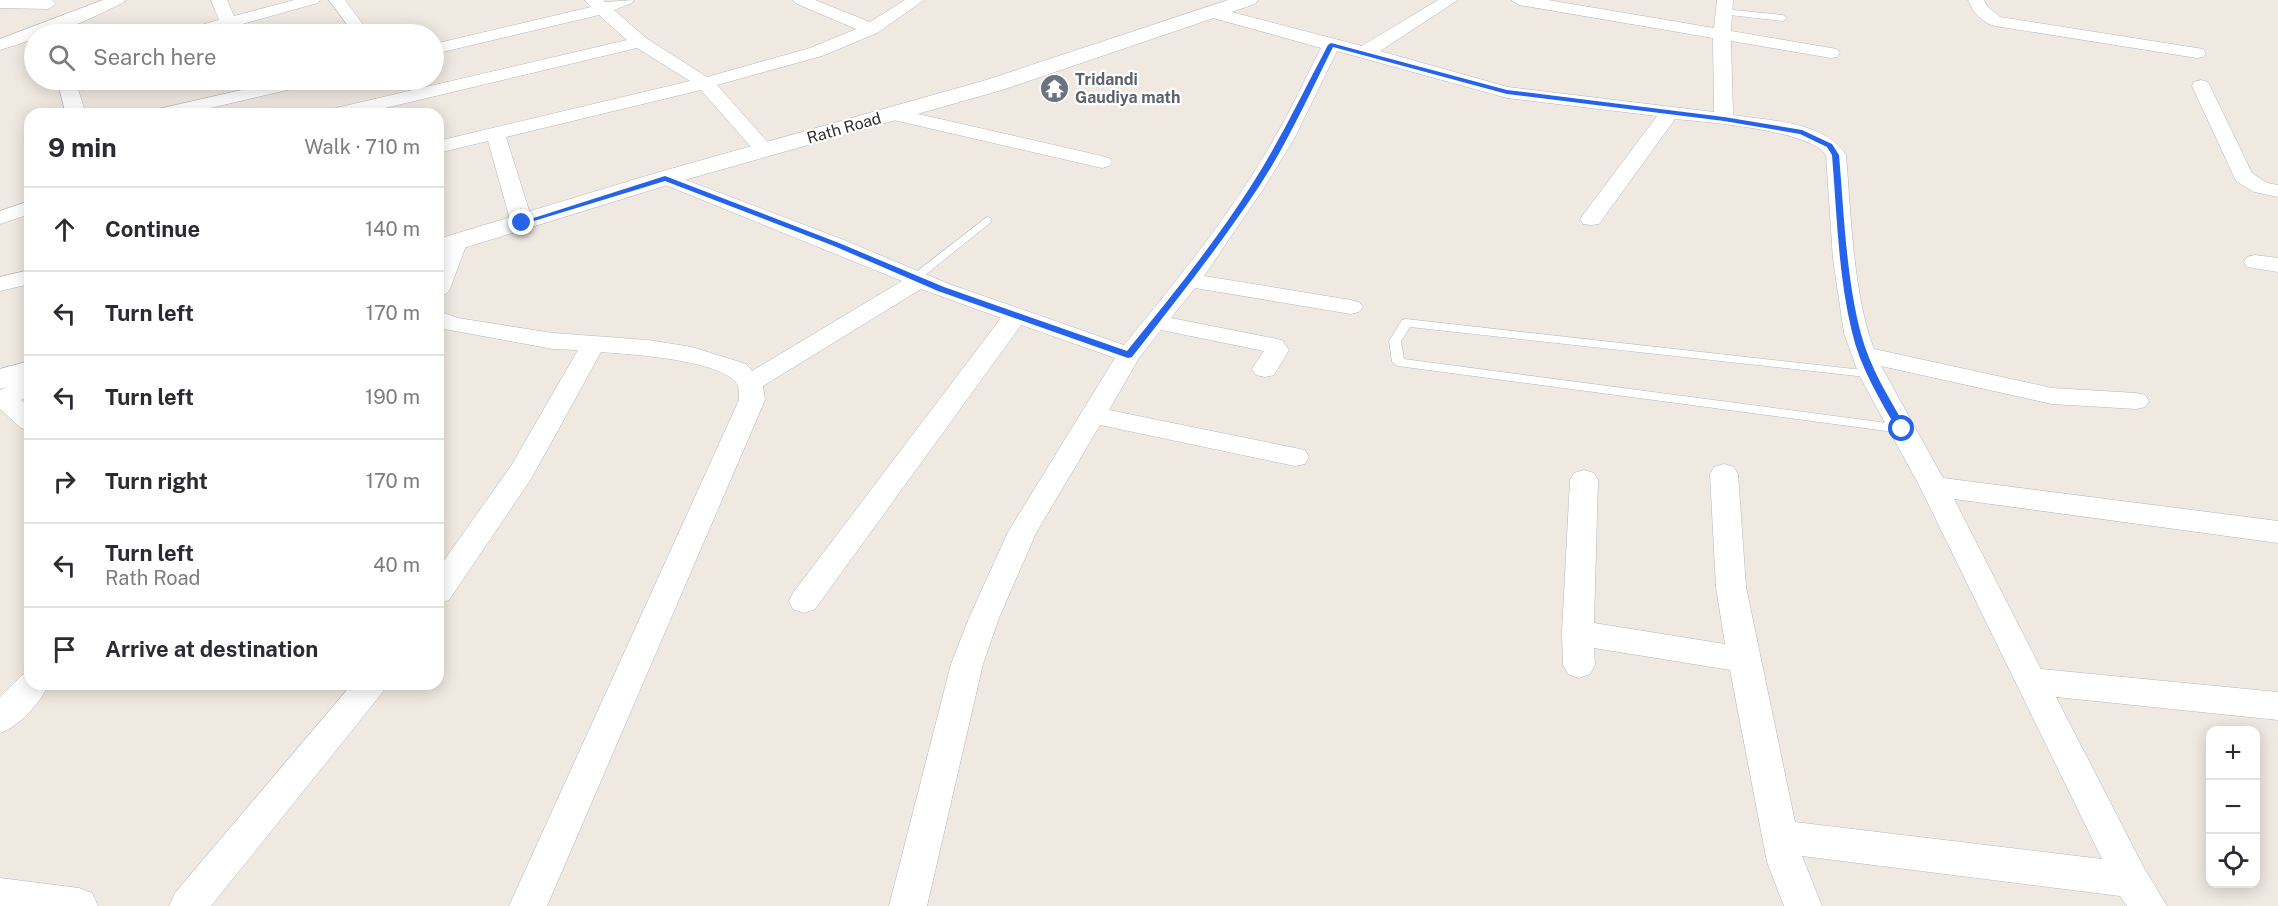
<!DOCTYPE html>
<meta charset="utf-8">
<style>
:root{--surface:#fff;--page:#f2f2f3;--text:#2b2b33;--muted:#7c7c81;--line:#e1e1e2}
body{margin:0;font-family:"Public Sans",sans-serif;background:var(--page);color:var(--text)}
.controls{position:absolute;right:18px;bottom:18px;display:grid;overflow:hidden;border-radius:12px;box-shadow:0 3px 15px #0003}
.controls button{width:54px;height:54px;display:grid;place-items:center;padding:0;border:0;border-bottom:2px solid var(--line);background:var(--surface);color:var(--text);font:30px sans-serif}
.stop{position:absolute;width:18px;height:18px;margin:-14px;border:4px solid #2563eb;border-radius:50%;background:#fff}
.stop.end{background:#2563eb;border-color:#fff;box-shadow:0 2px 6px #0008}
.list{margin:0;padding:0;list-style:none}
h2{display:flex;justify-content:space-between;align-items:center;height:78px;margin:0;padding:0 24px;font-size:26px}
h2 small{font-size:20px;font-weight:400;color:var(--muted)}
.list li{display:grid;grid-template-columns:39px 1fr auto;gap:18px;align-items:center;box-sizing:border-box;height:84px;padding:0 24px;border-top:2px solid var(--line)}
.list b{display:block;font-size:22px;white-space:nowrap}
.list p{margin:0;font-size:20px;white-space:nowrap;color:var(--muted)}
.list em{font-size:20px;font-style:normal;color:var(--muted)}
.icon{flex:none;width:33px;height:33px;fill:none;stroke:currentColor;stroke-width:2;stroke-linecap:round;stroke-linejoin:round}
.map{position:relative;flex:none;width:2278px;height:906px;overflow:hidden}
.search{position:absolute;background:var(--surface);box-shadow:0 3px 15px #0003;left:24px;top:24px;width:420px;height:66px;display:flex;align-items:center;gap:15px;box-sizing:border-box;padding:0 21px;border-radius:33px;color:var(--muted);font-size:22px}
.panel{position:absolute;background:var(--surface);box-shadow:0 3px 15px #0003;left:24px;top:108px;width:420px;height:582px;border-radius:18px}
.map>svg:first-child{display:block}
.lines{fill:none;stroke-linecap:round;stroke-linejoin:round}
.service-casing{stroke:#b4b7c1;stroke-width:1}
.minor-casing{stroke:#b4b7c1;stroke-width:1}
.tertiary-casing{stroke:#b4b7c1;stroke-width:1}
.service{fill:#fff;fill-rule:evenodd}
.minor{fill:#fff;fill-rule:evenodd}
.tertiary{fill:#fff;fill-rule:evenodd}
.route{fill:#2563eb}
.labels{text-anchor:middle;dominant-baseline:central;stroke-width:4.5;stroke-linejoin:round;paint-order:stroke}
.far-worship-label{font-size:16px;font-weight:bold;fill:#5b616d;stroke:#fff;text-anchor:start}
.far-street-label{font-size:16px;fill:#2e2e2e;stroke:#fff}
</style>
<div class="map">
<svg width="2278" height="906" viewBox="0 0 2278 906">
<rect width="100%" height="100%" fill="#efe9e1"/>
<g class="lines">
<defs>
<path id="service" d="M1724 9 1783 15 1787 18 1783 21 1721 14V10Z
M987 217 991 218V222L919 280H911V276Z
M1406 319 1872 371 1876 372 1878 375 1876 378 1410 327 1401 341 1404 359 1902 425 1909 429 1902 433 1398 366 1392 362 1389 341 1402 320Z"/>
<path id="minor" d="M0 0H52L56 4 48 9 0 8Z
M103 0H125L123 3C96 15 64 34 34 34V39L0 50V39Z
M211 0H227L234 16 294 0H320L318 3 206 34H181L183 30 219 20Z
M329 0H345L370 34H354Z
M585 0H603L605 2 634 0 632 3 614 10 646 38 707 77 810 48 856 29 795 3 793 0H815L870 22 905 0H924L877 33 822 56 717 85 772 147 775 151 772 155H758L701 90 506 137 533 223 530 228 522 229 514 228 511 223 488 141 438 153V141L690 81 637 48 360 114H326L329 110 336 108 627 40 599 15 434 54V44L591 7Z
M1438 0H1458L1380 51 1508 87 1714 112 1713 38 1519 5 1511 0H1548L1714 28 1717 0H1733L1731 31 1837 49 1840 53 1837 57 1831 58 1731 41 1733 115C1771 121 1823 121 1846 155 1851 214 1853 294 1874 349L2052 388 2136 393 2145 395 2149 401 2145 407 2136 409 2052 404 1881 366 1943 478 2278 521V543L1954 499 2041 669 2278 692V720L2056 697 2144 868 2167 906H2127L2120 896 1802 856 1822 906H1784L1767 862 1730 670 1594 648 1595 665 1590 674 1579 678 1568 674 1563 665 1562 633 1570 480 1574 473 1584 470 1594 473 1598 480 1594 623 1725 644 1716 587 1710 474 1714 467 1724 464 1734 467 1738 474 1746 587 1795 822 2102 859 1920 487 1859 375 1844 333 1833 259 1826 155C1810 130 1706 122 1675 119L1599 224 1591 225 1583 224 1580 219 1657 116 1507 98 1337 51 1295 137 1264 188 1204 276 1351 300 1359 302 1363 307 1359 312 1351 314 1195 288 1171 318 1282 340 1289 350 1274 375 1265 377 1256 375 1252 369 1264 351 1161 330 1139 358 1109 410 1295 448 1305 450 1309 457 1305 464 1295 466 1100 425 1036 533 999 618 983 664 927 906H889L951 664 969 618 1008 532 1115 358 1021 325 815 609 804 613 793 609 789 601 793 593 1001 318 921 289 763 386 765 400 547 906H509L739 400C739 396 739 390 738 386 728 360 627 354 601 352L531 479 449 600 438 604V569L511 466 578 350 553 349 444 329 438 327V311L458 318 553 333 648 340 692 347 746 364 752 371 902 281 658 182 655 178 658 174 665 172 844 240 949 284 1124 345C1178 279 1233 212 1275 137 1292 108 1306 77 1321 48L1206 16 1204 12 1206 8 1212 7 1362 46Z
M1968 0H1984L1987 6 2000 17 2197 48 2203 49 2206 53 2203 57 2197 58 1995 26C1982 23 1973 12 1968 0Z
M57 80H75L86 114H66Z
M285 80H316L313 84 185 114H151L154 110Z
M2201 80 2208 82 2210 86 2252 173 2267 183 2278 185V197L2254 192 2236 181 2192 86 2194 82Z
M892 108 1102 156 1109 158 1112 162 1109 166 1102 168 885 118 882 114 885 110Z
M30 201V214L0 224V211Z
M456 236 464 238 467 243 450 289 446 294 438 296V260L448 238Z
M2255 255 2278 258V272L2247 267 2244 262 2247 257Z
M30 270V284L0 291V277Z
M30 377V395L21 400 30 408V431L21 428 0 409V390Z
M30 672V684H49C40 703 20 726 0 733V697L22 675Z
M352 684H387L382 693 211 906H169L175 893Z
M0 878 79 888 92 893 98 906H0Z"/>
<path id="tertiary" d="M1228 0H1258L1255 4 1002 90 674 183 438 256V239L656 173 986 80Z
M30 361V381L0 389V369Z"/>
</defs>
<use href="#service" class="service-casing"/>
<use href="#minor" class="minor-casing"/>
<use href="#tertiary" class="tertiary-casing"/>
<use href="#service" class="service"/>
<use href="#minor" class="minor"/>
<use href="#tertiary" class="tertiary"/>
</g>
<path class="route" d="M1331 43 1507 90 1724 117 1802 130 1832 144 1839 155C1844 212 1846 278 1861 334 1870 368 1889 398 1907 429L1905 431H1898C1880 400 1860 367 1852 332 1838 274 1837 214 1832 155L1827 147 1800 134 1724 121 1507 94 1333 47C1309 95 1287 144 1258 188 1219 247 1175 302 1132 357L1128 358 938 291 834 246 665 181 524 224 518 223 665 176 839 243 944 287 1127 351C1170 298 1214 244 1251 186 1280 141 1303 92 1328 45Z"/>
<defs>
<symbol id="temple-disc" viewBox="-11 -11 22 22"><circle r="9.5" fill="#6b7280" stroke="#fff"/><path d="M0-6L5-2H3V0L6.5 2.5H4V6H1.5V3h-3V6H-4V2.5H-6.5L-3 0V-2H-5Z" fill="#fff"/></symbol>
</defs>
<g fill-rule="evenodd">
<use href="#temple-disc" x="1038" y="72" width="33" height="33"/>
</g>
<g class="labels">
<g class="far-worship-label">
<text x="1075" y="79">Tridandi<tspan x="1075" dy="18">Gaudiya math</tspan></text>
</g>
<g class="far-street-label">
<text transform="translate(844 128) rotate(-16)">Rath Road</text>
</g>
</g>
</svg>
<div class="controls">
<button>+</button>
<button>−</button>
<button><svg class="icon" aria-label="locate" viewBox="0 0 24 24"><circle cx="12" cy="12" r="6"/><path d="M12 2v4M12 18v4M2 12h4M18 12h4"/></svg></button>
</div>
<div class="stop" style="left:1902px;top:429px"></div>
<div class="stop end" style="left:522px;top:223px"></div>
<div class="search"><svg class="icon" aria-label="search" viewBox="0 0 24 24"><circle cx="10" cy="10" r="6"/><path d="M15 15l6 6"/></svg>Search here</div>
<section class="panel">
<h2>9 min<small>Walk · 710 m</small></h2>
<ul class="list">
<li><svg class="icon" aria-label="ahead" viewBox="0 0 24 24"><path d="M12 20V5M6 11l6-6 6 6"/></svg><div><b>Continue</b></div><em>140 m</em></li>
<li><svg class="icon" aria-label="left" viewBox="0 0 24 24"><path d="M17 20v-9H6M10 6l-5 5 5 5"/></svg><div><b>Turn left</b></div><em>170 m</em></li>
<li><svg class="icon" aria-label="left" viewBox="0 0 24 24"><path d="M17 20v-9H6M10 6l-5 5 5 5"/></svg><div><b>Turn left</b></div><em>190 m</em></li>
<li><svg class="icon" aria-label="right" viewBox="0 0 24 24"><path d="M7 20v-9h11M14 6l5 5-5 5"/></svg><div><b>Turn right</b></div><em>170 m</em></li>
<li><svg class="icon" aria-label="left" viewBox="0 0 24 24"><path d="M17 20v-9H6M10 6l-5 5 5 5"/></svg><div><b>Turn left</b><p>Rath Road</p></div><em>40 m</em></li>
<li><svg class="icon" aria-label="arrive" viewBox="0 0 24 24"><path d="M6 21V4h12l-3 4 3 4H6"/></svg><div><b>Arrive at destination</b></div></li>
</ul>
</section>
</div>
